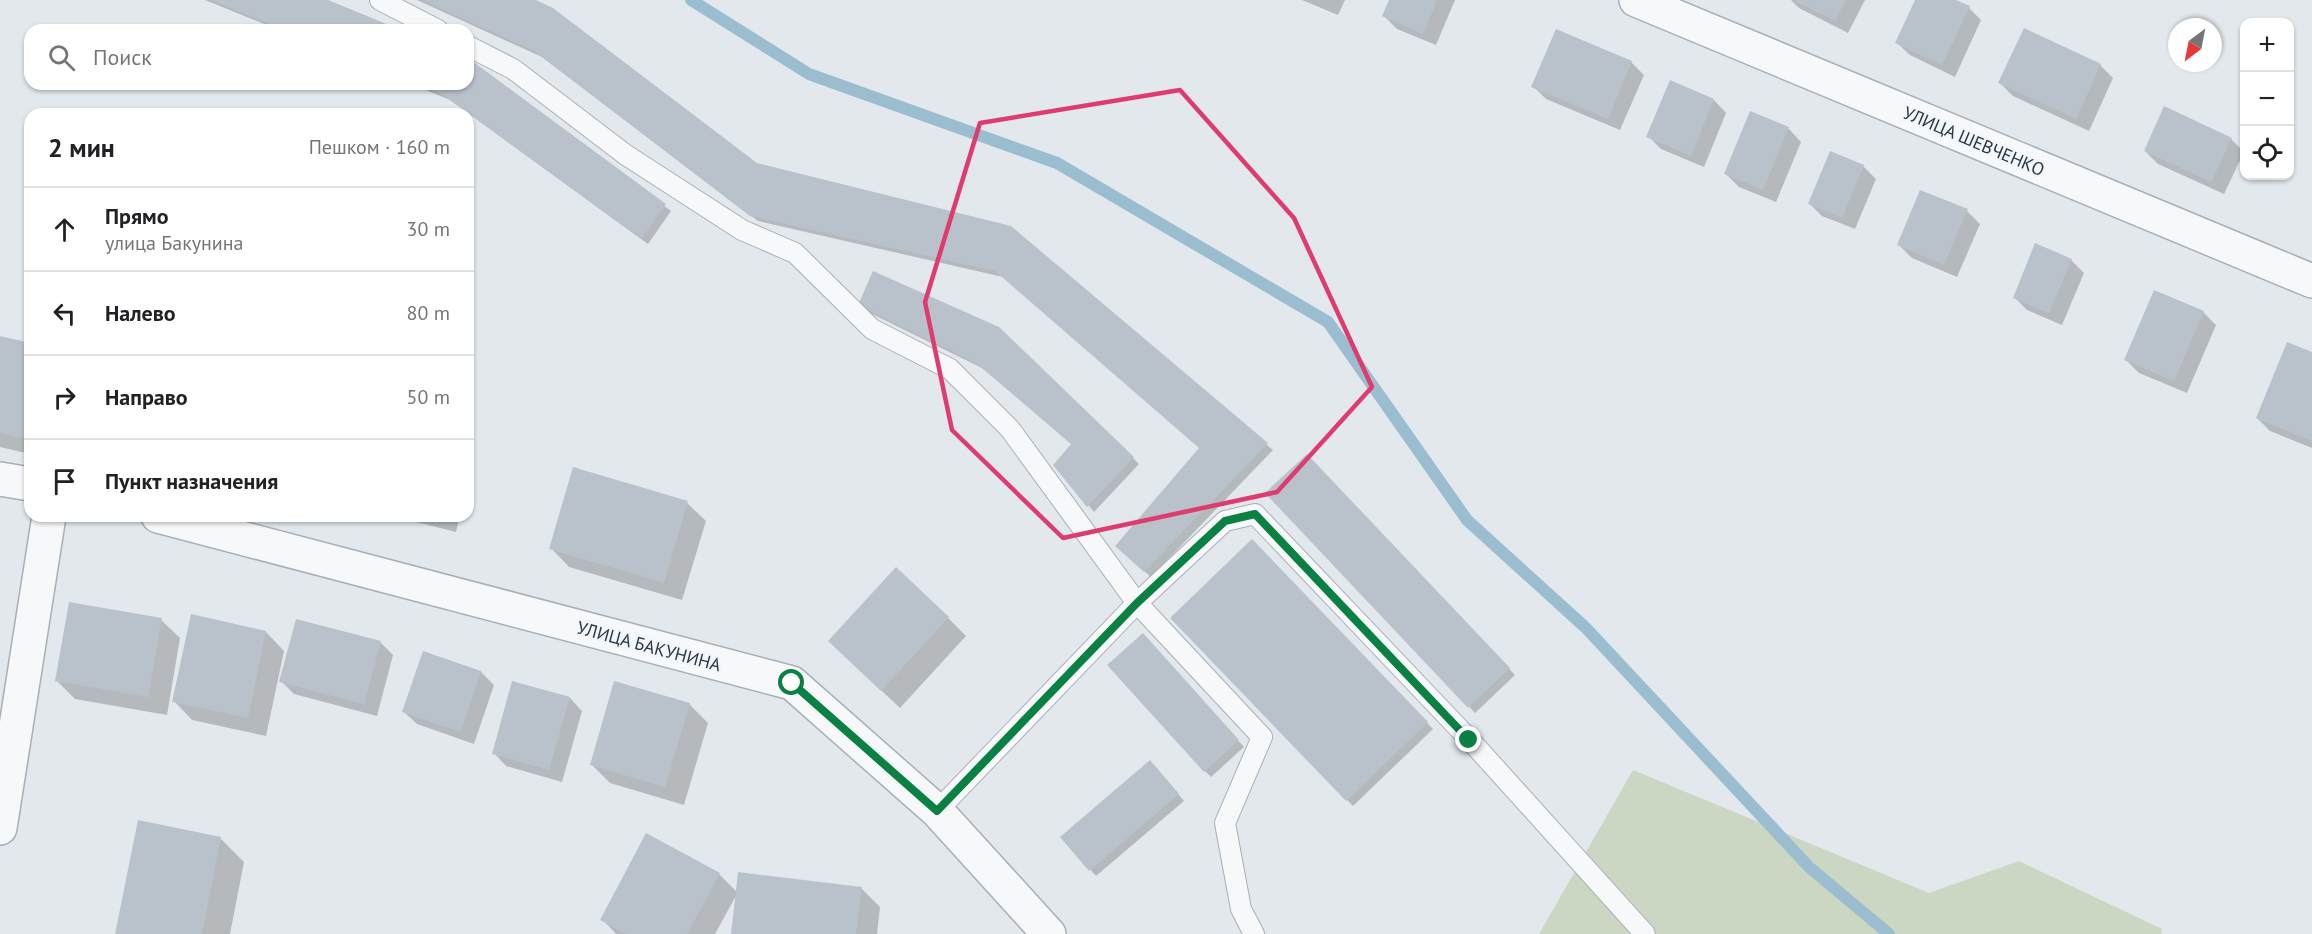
<!DOCTYPE html>
<html lang="ru">
<meta charset="utf-8">
<style>
:root{--surface:#fff;--page:#f6f6f6;--text:#202124;--muted:#757577;--line:#e0e0e0}
body{margin:0;font-family:"PT Sans",sans-serif;background:var(--page);color:var(--text)}
.controls{position:absolute;right:18px;top:18px;display:grid;overflow:hidden;border-radius:12px;box-shadow:0 2px 4px #0004}
.controls button{width:54px;height:54px;display:grid;place-items:center;padding:0;border:0;border-bottom:2px solid var(--line);background:var(--surface);color:var(--text);font:30px sans-serif}
.compass{position:absolute;left:2168px;top:18px;width:54px;height:54px;border-radius:50%;background:var(--surface);box-shadow:0 2px 4px #0004;rotate:212deg}
.stop{position:absolute;width:18px;height:18px;margin:-14px;border:4px solid #0b8043;border-radius:50%;background:#fff}
.stop.end{background:#0b8043;border-color:#fff;box-shadow:0 2px 6px #0008}
.list{margin:0;padding:0;list-style:none}
h2{display:flex;justify-content:space-between;align-items:center;height:78px;margin:0;padding:0 24px;font-size:26px}
h2 small{font-size:20px;font-weight:400;color:var(--muted)}
.list li{display:grid;grid-template-columns:39px 1fr auto;gap:18px;align-items:center;box-sizing:border-box;height:84px;padding:0 24px;border-top:2px solid var(--line)}
.list b{display:block;font-size:22px;white-space:nowrap}
.list p{margin:0;font-size:20px;white-space:nowrap;color:var(--muted)}
.list em{font-size:20px;font-style:normal;color:var(--muted)}
.icon{flex:none;width:33px;height:33px;fill:none;stroke:currentColor;stroke-width:2;stroke-linecap:round;stroke-linejoin:round}
.map{position:relative;flex:none;width:2312px;height:934px;overflow:hidden}
.search{position:absolute;background:var(--surface);box-shadow:0 2px 4px #0004;left:24px;top:24px;width:450px;height:66px;display:flex;align-items:center;gap:15px;box-sizing:border-box;padding:0 21px;border-radius:18px;color:var(--muted);font-size:22px}
.panel{position:absolute;background:var(--surface);box-shadow:0 2px 4px #0004;left:24px;top:108px;width:450px;height:414px;border-radius:18px}
.map>svg:first-child{display:block}
.green{fill:#cbd7c3}
.shadow{fill:#0003}
.lines{fill:none;stroke-linecap:round;stroke-linejoin:round}
.stream{stroke:#9abdd0;stroke-width:12}
.building{fill:#b9c2cb}
.service-casing{stroke:#a7b0b7;stroke-width:22}
.minor-casing{stroke:#a7b0b7;stroke-width:36}
.service{stroke:#f6f8fa;stroke-width:20}
.minor{stroke:#f6f8fa;stroke-width:33}
.route{stroke:#0b8043;stroke-width:8}
.marked{fill:none;stroke:#de3b6f;stroke-width:4.5;stroke-linejoin:round}
.labels{text-anchor:middle;dominant-baseline:central;stroke-width:5;stroke-linejoin:round;paint-order:stroke}
.street-label{font-size:18px;fill:#283847;stroke:#f3f6f9}
</style>
<div class="map">
<svg width="2312" height="934" viewBox="0 0 2312 934">
<rect width="100%" height="100%" fill="#e3e8ec"/>
<path class="green" d="M1633 770 1929 893 2019 861 2162 929 2161 934H1539Z"/>
<path class="shadow" d="M205 0H324L397 30H279Z
M417 0H532L757 164 1011 227 1273 450 1151 577 1123 552 1201 448 1003 277 758 221 542 57Z
M1302 0H1345L1338 15Z
M1391 0H1455L1436 45 1397 29 1384 16Z
M1791 0H1865L1848 33 1799 8Z
M1917 0H1952L1969 8 1981 20 1955 77 1910 55 1897 43Z
M468 60 671 211 648 244 450 100 411 84H468Z
M1631 62 1644 75 1620 130 1546 99 1533 86Z
M2100 65 2113 78 2089 131 2013 96 2000 83Z
M1670 82 1714 100 1726 113 1704 167 1661 149 1648 136Z
M1751 113 1789 129 1801 142 1776 202 1739 187 1726 174Z
M2231 139 2244 152 2224 194 2158 164 2145 151Z
M1863 166 1876 179 1855 229 1822 216 1809 203Z
M1967 211 1980 224 1957 277 1912 258 1899 245Z
M2071 260 2084 273 2062 325 2027 310 2014 297Z
M860 304 998 328 1139 464 1094 512 1055 465 1072 444 984 369 866 311Z
M2203 312 2216 325 2187 393 2139 373 2126 360Z
M0 338 30 345V454L0 447Z
M2312 354V448L2270 431 2257 418Z
M468 454 474 459 468 482Z
M1307 456 1515 675 1475 713 1267 494Z
M687 503 706 521 682 600 569 567 551 548Z
M392 516H460L456 532Z
M1252 541 1433 729 1353 806 1172 618Z
M948 618 966 636 900 708 848 659Z
M161 620 180 638 167 715 75 699 57 681Z
M266 632 284 651 266 736 192 720 174 701Z
M380 642 393 655 377 716 294 694 281 681Z
M1149 642 1244 747 1211 777 1205 771Z
M423 653 481 672 494 685 474 744 417 724 404 712Z
M570 698 582 711 562 782 506 766 494 753Z
M689 704 708 723 684 805 610 783 591 764Z
M1156 768 1184 801 1096 876 1062 837Z
M221 839 244 862 230 934H116Z
M719 874 737 892 861 888 880 907 877 934H732L737 894 715 934H616L602 919Z"/>
<g class="lines">
<path class="stream" d="M691 0 809 74 1057 163 1328 322 1467 520 1586 628 1809 867 1889 934"/>
</g>
<path class="building" d="M211 0H328L401 30H285Z
M422 0H536L553 8 757 163 1011 226 1268 443 1144 572 1115 546 1199 448 995 271 750 216 534 51Z
M1389 0H1437L1423 34 1382 16Z
M1793 0H1846L1835 21Z
M1915 0H1956L1970 6 1942 65 1895 43Z
M2024 28 2101 64 2076 119 1998 83Z
M1556 29 1632 61 1608 119 1531 87Z
M468 58 666 204 641 239 442 94 418 84H468Z
M1670 80 1714 99 1691 156 1646 137Z
M2164 106 2232 138 2211 182 2144 151Z
M1750 111 1789 127 1763 190 1724 174Z
M1830 151 1864 165 1842 218 1808 204Z
M1920 190 1968 209 1944 265 1897 245Z
M2035 243 2072 259 2049 313 2013 298Z
M873 271 999 327 1134 457 1087 507 1053 465 1071 444 976 363 858 305Z
M2154 290 2204 311 2174 381 2124 360Z
M0 336 30 343V440L0 433Z
M2287 342 2312 352V441L2256 418Z
M1307 454 1510 668 1468 708 1265 493Z
M573 467 688 501 664 583 549 549Z
M1252 539 1428 722 1346 801 1170 618Z
M896 567 949 617 881 691 828 641Z
M69 602 162 618 148 697 55 681Z
M191 614 266 631 248 718 172 702Z
M296 619 381 641 364 704 279 682Z
M1143 633 1239 740 1204 772 1107 665Z
M423 651 481 671 461 732 402 712Z
M512 681 570 697 549 770 492 754Z
M614 681 690 703 665 787 590 765Z
M1150 760 1179 794 1089 871 1060 837Z
M138 820 221 837 202 934H115Z
M646 833 720 873 687 934H626L600 920Z
M738 872 862 887 856 934H731Z"/>
<g class="lines">
<defs>
<path id="service" d="M380 0 438 30
M468 46 513 69 626 155 742 230 795 253 872 329 950 369 1010 429 1137 603 937 811
M1254 934 1241 909 1225 823 1262 737 1137 603 1225 521 1255 514 1469 739 1645 934"/>
<path id="minor" d="M1636 0 2312 281
M0 479 30 484
M158 516 792 683 937 811 1049 934
M0 828 49 516"/>
</defs>
<use href="#service" class="service-casing"/>
<use href="#minor" class="minor-casing"/>
<use href="#service" class="service"/>
<use href="#minor" class="minor"/>
</g>
<g class="lines">
<path class="route" d="M792 683 937 811 1137 603 1225 521 1255 514 1469 740"/>
</g>
<path class="marked" d="M1180 90 1294 218 1372 387 1277 492 1063 538 952 430 925 302 980 123Z"/>
<g class="labels">
<g class="street-label">
<text transform="translate(1974 141) rotate(23)">УЛИЦА ШЕВЧЕНКО</text>
<text transform="translate(649 646) rotate(15)">УЛИЦА БАКУНИНА</text>
</g>
</g>
</svg>
<div class="controls">
<button>+</button>
<button>−</button>
<button><svg class="icon" aria-label="locate" viewBox="0 0 24 24"><circle cx="12" cy="12" r="6"/><path d="M12 2v4M12 18v4M2 12h4M18 12h4"/></svg></button>
</div>
<svg class="compass" viewBox="-18 -18 36 36"><path d="M0-13l5 13h-10z" fill="#e53935"/><path d="M0 13l5-13h-10z" fill="#757577"/></svg>
<div class="stop" style="left:792px;top:683px"></div>
<div class="stop end" style="left:1469px;top:740px"></div>
<div class="search"><svg class="icon" aria-label="search" viewBox="0 0 24 24"><circle cx="10" cy="10" r="6"/><path d="M15 15l6 6"/></svg>Поиск</div>
<section class="panel">
<h2>2 мин<small>Пешком · 160 m</small></h2>
<ul class="list">
<li><svg class="icon" aria-label="ahead" viewBox="0 0 24 24"><path d="M12 20V5M6 11l6-6 6 6"/></svg><div><b>Прямо</b><p>улица Бакунина</p></div><em>30 m</em></li>
<li><svg class="icon" aria-label="left" viewBox="0 0 24 24"><path d="M17 20v-9H6M10 6l-5 5 5 5"/></svg><div><b>Налево</b></div><em>80 m</em></li>
<li><svg class="icon" aria-label="right" viewBox="0 0 24 24"><path d="M7 20v-9h11M14 6l5 5-5 5"/></svg><div><b>Направо</b></div><em>50 m</em></li>
<li><svg class="icon" aria-label="arrive" viewBox="0 0 24 24"><path d="M6 21V4h12l-3 4 3 4H6"/></svg><div><b>Пункт назначения</b></div></li>
</ul>
</section>
</div>
